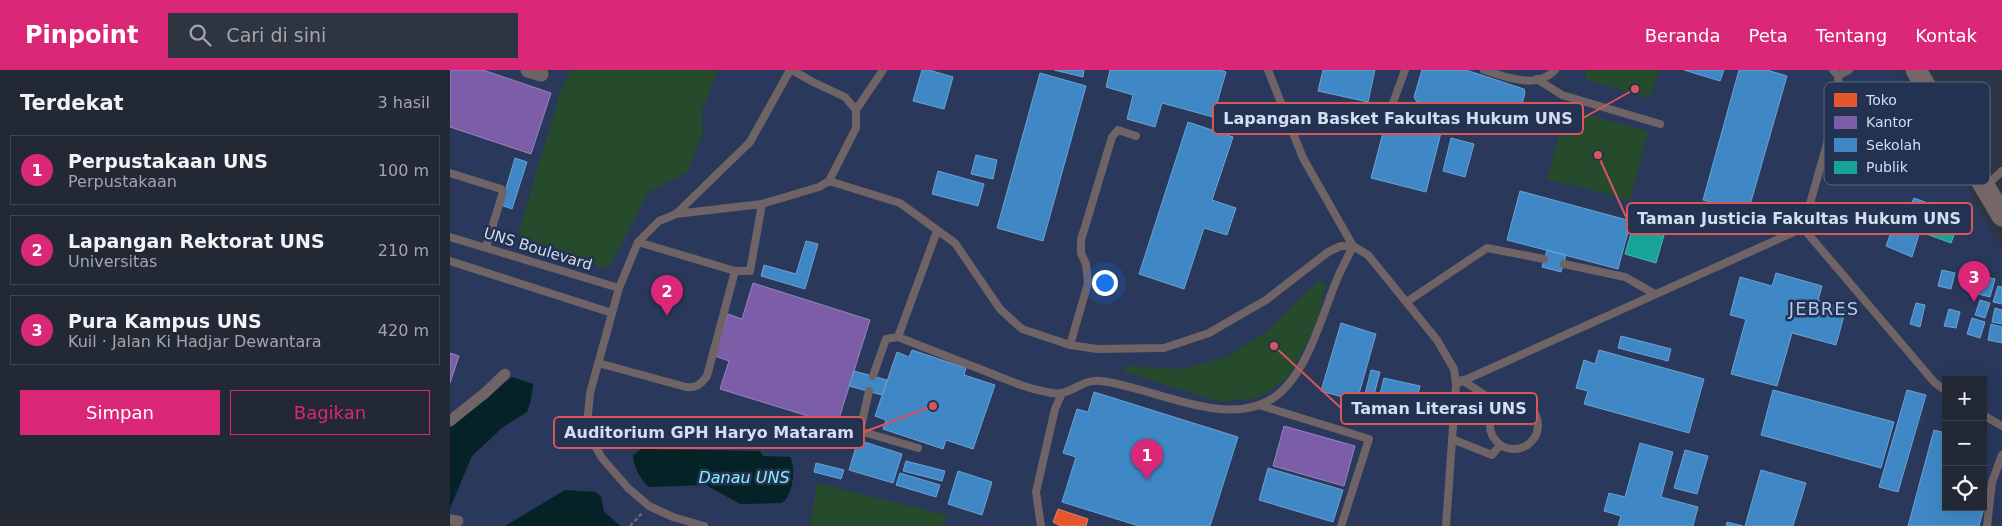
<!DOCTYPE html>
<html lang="id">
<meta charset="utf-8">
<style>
:root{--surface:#222834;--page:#2e3440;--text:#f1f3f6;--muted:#a2a6ac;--line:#3f444f;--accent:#db2777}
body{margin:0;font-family:"DejaVu Sans",sans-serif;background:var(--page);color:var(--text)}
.controls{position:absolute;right:15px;bottom:15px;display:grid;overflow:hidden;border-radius:0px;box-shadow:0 5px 20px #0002}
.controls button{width:45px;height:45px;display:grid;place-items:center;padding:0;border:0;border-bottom:1px solid var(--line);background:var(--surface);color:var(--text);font:25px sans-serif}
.you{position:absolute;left:654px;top:212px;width:18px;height:18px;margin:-12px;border:4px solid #fff;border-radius:50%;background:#1a73e8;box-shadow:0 0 0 8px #1a73e833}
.badge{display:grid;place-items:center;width:32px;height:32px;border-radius:50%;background:var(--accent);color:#fff;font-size:16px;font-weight:700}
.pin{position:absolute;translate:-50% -41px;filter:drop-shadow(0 1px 2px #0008)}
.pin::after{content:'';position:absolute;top:26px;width:18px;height:15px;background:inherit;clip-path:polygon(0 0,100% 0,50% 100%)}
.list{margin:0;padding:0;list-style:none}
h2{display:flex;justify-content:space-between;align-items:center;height:65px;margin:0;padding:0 20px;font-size:21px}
h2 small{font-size:16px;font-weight:400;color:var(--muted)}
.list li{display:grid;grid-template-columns:32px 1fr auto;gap:15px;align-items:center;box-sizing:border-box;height:70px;margin:0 10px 10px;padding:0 10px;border:1px solid var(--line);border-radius:0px}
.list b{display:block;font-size:19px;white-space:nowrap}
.list p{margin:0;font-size:16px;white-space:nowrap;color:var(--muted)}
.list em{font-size:16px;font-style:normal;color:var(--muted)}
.actions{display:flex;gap:10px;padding:15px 20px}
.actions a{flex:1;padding:11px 0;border:1px solid var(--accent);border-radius:0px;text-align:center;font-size:18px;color:var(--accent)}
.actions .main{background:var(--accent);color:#fff}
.icon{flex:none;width:28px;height:28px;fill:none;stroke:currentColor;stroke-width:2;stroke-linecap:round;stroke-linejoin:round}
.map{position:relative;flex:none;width:1552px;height:456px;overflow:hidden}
header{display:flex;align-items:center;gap:30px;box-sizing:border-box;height:70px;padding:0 25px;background:var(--accent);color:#fff}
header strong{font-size:24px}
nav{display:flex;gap:28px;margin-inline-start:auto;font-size:18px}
.search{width:350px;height:45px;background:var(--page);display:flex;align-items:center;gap:12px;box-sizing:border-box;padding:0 18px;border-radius:0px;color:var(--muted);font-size:19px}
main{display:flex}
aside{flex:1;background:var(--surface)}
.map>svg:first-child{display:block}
.built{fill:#29385b;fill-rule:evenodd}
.green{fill:#264a2c}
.water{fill:#052226}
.shops{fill:#e4572e;stroke:#df8069}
.offices{fill:#7b5ea7;stroke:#9684be}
.schools{fill:#3f88c5;stroke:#6ca2d2}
.public{fill:#17a398;stroke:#50b5b3}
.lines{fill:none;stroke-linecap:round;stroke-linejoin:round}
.path{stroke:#6f676c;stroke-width:2.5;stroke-dasharray:4 2.5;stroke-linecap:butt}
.service{stroke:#706366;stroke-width:8}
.pedestrian{stroke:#706366;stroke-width:11}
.minor{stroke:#706366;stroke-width:15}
.secondary{stroke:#776667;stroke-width:21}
.labels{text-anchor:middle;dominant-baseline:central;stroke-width:5;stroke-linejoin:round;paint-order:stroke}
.street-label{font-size:15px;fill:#d4def2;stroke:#243251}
.water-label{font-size:16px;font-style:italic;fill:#87eef9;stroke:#243251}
.quarter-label{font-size:18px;letter-spacing:1px;fill:#b3c6ee;stroke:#243251}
.key{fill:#243251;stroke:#596681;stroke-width:1}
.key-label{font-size:14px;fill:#d4def2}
.leader{fill:none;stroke:#d6565a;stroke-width:2}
.callout-dot{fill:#d6565a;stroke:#243251;stroke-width:2}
.callout{fill:#243251;stroke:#d6565a;stroke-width:2}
.callout-label{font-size:16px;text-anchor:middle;font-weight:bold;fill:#d4def2}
</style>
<header>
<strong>Pinpoint</strong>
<div class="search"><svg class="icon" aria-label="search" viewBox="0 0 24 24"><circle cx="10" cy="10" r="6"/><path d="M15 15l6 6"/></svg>Cari di sini</div>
<nav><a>Beranda</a><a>Peta</a><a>Tentang</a><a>Kontak</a></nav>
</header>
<main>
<aside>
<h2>Terdekat<small>3 hasil</small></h2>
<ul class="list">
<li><span class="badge">1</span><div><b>Perpustakaan UNS</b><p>Perpustakaan</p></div><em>100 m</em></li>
<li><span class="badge">2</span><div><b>Lapangan Rektorat UNS</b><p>Universitas</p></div><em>210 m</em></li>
<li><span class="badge">3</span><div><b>Pura Kampus UNS</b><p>Kuil · Jalan Ki Hadjar Dewantara</p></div><em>420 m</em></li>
</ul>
<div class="actions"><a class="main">Simpan</a><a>Bagikan</a></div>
</aside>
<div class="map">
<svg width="1552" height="456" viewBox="0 0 1552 456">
<rect width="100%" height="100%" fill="#2e3646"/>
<path class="built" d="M0 0H72L97 9 103 0H1450L1552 180V456H0ZM1496 310H1533V437H1496Z"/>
<path class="green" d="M121 0H268L252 40 253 64 237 102 198 123 162 193 158 197H151L71 166 69 161 109 26Z
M1137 0H1209L1200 29 1135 9Z
M1116 39 1198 61 1180 130 1097 109Z
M868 211 872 212 876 215 867 253 838 308 808 328 771 332 675 302 674 300 677 296 730 299 774 288 816 262Z
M367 413 497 445 493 456H360Z"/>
<path class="water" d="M62 307 83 314 81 330 77 342 53 357 22 386 0 438V357Z
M191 379 310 381 313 386 340 387C346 397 343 428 331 433L290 434 256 415 200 417C191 412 183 395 183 385Z
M115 420 145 422 151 426 154 442 171 456H55Z"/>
<path class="shops" d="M608 439 638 449 636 456H610L603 452Z"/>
<path class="offices" d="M0 0H33L101 23 81 84 0 57Z
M303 213 420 250 387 355 270 319 279 291 265 286 278 244 292 249Z
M0 283 9 286 0 313Z
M834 356 905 376 894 416 823 396Z"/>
<path class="schools" d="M472 0H479L503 7 494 39 463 31Z
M604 0H634L633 7Z
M660 0H770L776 2 763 47 712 33 705 57 677 49 683 25 656 17Z
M873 0H925L918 32 868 21Z
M972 0H1016L1074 19 1075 23 1065 58 1062 60 966 31 964 27Z
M1234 0H1274L1270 11Z
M1289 0H1317L1337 6 1298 142 1253 130Z
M590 3 636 16 593 171 547 158Z
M961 46 993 55 976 122 921 108 937 48 959 54Z
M738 52 783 67 762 130 786 138 777 165 754 158 734 219 689 204Z
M1001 68 1024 74 1015 107 993 101Z
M526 85 547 90 543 109 521 104Z
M65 88 77 92 62 139 51 135Z
M488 101 534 114 528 136 482 124Z
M1070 121 1181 151 1168 199 1057 170Z
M1464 128 1480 134 1475 150 1457 143Z
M1456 156 1470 161 1462 187 1436 176 1443 157 1455 161Z
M356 171 368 174 355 219 311 206 314 195 346 204Z
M1097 180 1116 185 1111 202 1092 197Z
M1492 200 1505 203 1501 219 1488 216Z
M1326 203 1372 216 1368 230 1396 238 1386 275 1342 263 1327 316 1281 304 1296 249 1280 245 1290 207 1322 216Z
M1521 203 1545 209 1540 227 1516 221Z
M1548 216 1552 217V234L1543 232Z
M1530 230 1540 233 1535 248 1525 245Z
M1466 233 1475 235 1470 257 1460 254Z
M1545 238 1552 240V254L1542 252Z
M1499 239 1510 242 1506 258 1494 256Z
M1522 248 1535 252 1530 268 1517 264Z
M891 253 926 264 907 331 871 321Z
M1541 254 1552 257V273L1538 270Z
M1171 266 1221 279 1218 291 1168 278Z
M462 280 516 298 514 305 545 315 523 379 496 370 493 379 433 359 436 350 425 346 447 282 459 287Z
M1149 280 1254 309 1239 363 1134 334 1138 321 1126 318 1134 290 1145 294Z
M921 300 930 302 918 348 906 345 910 332H913Z
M404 301 437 310 432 325 399 316Z
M934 308 970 316 962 349 926 340Z
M1323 320 1444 352 1431 398 1311 365Z
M1457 320 1476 325 1448 422 1429 417Z
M644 322 788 367 760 456H689L612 432 626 387 613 383 627 339 638 342Z
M1484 360 1496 363V437L1534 438 1529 456H1458Z
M408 370 452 384 443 413 399 400Z
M1190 373 1223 382 1211 427 1248 437 1243 456H1168L1171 446 1154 441 1159 423 1175 427Z
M1235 380 1258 386 1247 424 1224 418Z
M456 391 495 401 492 411 453 401Z
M366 393 394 400 391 409 364 402Z
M818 398 893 420 883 452 809 430Z
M1311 400 1356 413 1343 456H1295Z
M508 401 542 412 532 445 498 434Z
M450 403 490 415 486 427 446 415Z
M1277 452 1293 456H1276Z"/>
<path class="public" d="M1483 132 1512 143 1501 173 1471 162Z
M1183 156 1214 165 1206 193 1175 184Z"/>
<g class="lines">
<path class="path" d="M180 456 193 442"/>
<path class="service" d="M818 0 853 88 903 176
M1034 0C1056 7 1086 20 1105 0
M1383 0 1388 6 1390 28 1353 158 1485 313 1496 321
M1388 6 1399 0
M1087 9 1112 25 1210 54
M406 40 433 0
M940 41 955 0
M0 103 51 119 53 122 36 177
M379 111 450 133 505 173 550 239 572 259 620 275 647 279 714 278 759 263 783 249 816 230 878 182 891 176H903L918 185 987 270 1004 299 1006 314 996 456
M1537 115 1552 101
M226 144 300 72 340 0
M0 167 169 218
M188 172 285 201H300L312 134
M0 191 162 243
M1114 194 1175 207 1205 224
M958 231 1037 178 1094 189
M448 267 487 161
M620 275 638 213 636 194 631 183V170L662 67 668 60 686 66
M148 293 236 317C247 318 250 315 257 306L285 201
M423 306 436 269 448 267C479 279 509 291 540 303 558 310 577 319 597 322 601 323 608 324 612 323 626 320 634 309 651 311 699 316 773 358 820 330 855 310 871 249 885 214 890 201 897 189 903 176
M1012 310 1050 335
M1006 314 1353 158
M419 321 410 361 468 378
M1040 355a24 24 0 1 1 48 0a24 24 0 1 1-48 0Z
M809 335 919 369 891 456
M1533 345 1552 356
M1002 369 1042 385 1050 375
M254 456 223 447 199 436 178 418 152 388 141 369 138 345 140 323 169 218 188 172 209 151 226 144 312 134 369 117 379 111 406 58V40L395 27 363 12 342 0
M591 456 586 422 605 339 612 323
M1537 456 1542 412 1552 385"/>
<path class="pedestrian" d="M0 351 35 323 55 304
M0 450 8 451"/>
<path class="minor" d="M78 0 91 4"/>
<path class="secondary" d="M1466 0 1552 146"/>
</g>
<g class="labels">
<g class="street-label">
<text transform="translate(88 179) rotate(17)">UNS Boulevard</text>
</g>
<g class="water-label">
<text x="294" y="407">Danau UNS</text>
</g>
<g class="quarter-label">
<text x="1374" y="238">JEBRES</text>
</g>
</g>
<rect x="1374" y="12" width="166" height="103" rx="8" class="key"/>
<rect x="1384" y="23" width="23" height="14" fill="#e4572e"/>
<rect x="1384" y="46" width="23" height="13" fill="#7b5ea7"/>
<rect x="1384" y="68" width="23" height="14" fill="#3f88c5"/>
<rect x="1384" y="91" width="23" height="13" fill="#17a398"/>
<g class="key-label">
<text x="1416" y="35">Toko</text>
<text x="1416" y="57">Kantor</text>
<text x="1416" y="80">Sekolah</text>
<text x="1416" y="102">Publik</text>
</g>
<path class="leader" d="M1185 19L1133 48M1148 85L1177 149M824 276L891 338M483 336L414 362"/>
<g class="callout-dot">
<circle cx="1185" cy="19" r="5"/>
<circle cx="1148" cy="85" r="5"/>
<circle cx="824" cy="276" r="5"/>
<circle cx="483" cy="336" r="5"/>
</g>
<g class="callout">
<rect x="763" y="33" width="370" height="31" rx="5"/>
<rect x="1177" y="133" width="345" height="31" rx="5"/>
<rect x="891" y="323" width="196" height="31" rx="5"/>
<rect x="104" y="347" width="310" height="31" rx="5"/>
</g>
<g class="callout-label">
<text x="948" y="54">Lapangan Basket Fakultas Hukum UNS</text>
<text x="1349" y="154">Taman Justicia Fakultas Hukum UNS</text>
<text x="989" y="344">Taman Literasi UNS</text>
<text x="259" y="368">Auditorium GPH Haryo Mataram</text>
</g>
</svg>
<div class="controls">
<button>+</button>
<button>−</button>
<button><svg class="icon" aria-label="locate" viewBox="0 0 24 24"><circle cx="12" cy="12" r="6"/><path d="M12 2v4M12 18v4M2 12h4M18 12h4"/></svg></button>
</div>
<div class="you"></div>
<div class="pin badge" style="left:697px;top:410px">1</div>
<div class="pin badge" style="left:217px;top:246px">2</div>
<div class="pin badge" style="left:1524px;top:232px">3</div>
</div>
</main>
